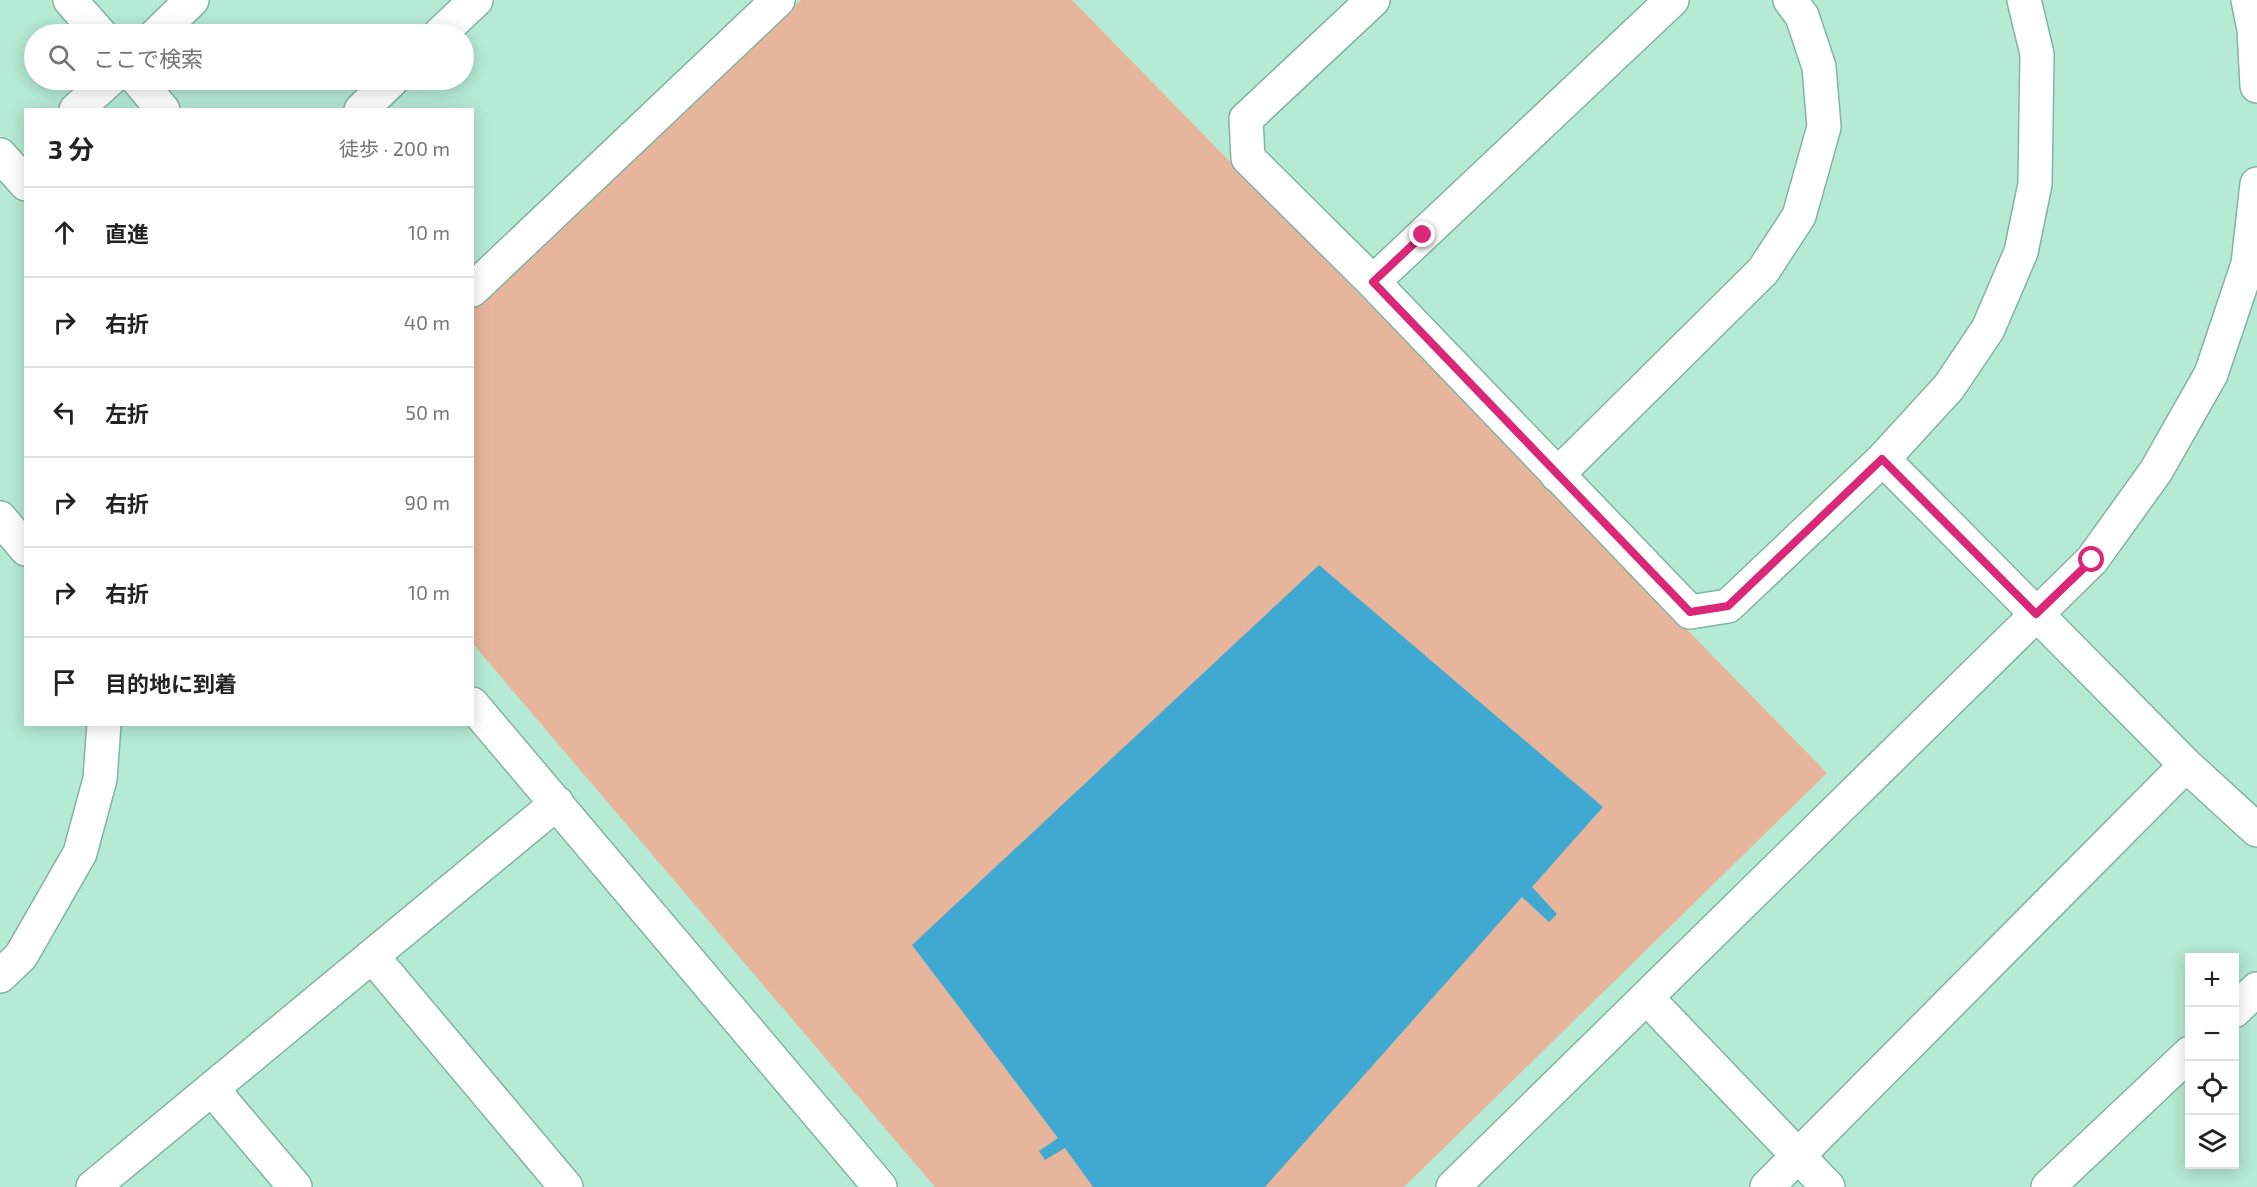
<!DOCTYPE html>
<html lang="ja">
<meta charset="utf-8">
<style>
:root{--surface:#fff;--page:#f6f6f6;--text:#222;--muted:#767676;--line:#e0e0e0}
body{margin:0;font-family:"Exo 2","Noto Sans JP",sans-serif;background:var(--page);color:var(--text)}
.controls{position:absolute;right:18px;bottom:18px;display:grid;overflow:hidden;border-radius:0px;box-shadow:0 3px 15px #0003}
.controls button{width:54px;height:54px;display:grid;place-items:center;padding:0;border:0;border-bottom:2px solid var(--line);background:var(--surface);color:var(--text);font:30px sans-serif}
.stop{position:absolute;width:18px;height:18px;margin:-14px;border:4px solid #db2777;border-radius:50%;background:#fff}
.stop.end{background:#db2777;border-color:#fff;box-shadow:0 2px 6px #0008}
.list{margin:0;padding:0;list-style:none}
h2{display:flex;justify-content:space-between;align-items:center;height:78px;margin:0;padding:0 24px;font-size:26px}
h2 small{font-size:20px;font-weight:400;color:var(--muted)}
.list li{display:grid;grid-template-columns:39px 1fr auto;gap:18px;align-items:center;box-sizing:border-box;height:90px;padding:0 24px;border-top:2px solid var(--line)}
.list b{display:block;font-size:22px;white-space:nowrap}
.list em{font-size:20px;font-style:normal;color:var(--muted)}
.icon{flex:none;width:33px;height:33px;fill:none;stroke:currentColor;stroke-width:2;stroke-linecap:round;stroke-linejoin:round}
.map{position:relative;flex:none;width:2257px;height:1187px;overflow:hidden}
.search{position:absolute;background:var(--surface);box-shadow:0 3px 15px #0003;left:24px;top:24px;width:450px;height:66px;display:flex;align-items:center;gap:15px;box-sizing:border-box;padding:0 21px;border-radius:33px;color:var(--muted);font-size:22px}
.panel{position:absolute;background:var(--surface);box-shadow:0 3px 15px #0003;left:24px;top:108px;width:450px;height:618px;border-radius:0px}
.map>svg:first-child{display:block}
.green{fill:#e7b59c}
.water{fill:#3fa9d2}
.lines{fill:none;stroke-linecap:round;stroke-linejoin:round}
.street-casing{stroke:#82b5a0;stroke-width:36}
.secondary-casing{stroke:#82b5a0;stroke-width:36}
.street{stroke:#fff;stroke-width:33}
.secondary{stroke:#fff;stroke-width:33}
.route{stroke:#db2777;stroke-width:8}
</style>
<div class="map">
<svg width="2257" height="1187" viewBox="0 0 2257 1187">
<rect width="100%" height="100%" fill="#b5ead4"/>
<path class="green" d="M801 0H1072L1827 773 1404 1187H935L473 644V308Z"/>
<path class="water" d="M1319 565 1603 807 1532 887 1557 914 1549 922 1522 897 1265 1187H1093L1065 1148 1045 1160 1039 1151 1058 1138 912 945Z"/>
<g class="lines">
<defs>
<path id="street" d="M70 0 100 34
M1373 0 1246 119 1248 158 1373 282 1690 612 1728 606 1883 459 1949 387 1988 329 2021 252 2035 184 2037 54 2024 0
M2248 0 2254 29 2257 86
M157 34 192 0
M440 34 476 0
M138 80 163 110
M76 110 109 80
M361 110 392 80
M1373 282 1672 0
M472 290 778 0
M1883 459 2186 765 2257 830
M1557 475 1763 271 1799 216 1824 127 1819 67 1802 16 1790 0
M0 518 26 549
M372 956 566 1187
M0 976 21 956 80 853 100 779 104 724
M1647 998 1828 1187
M2234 1011 2257 989
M212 1089 295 1187
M93 1187 557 803
M1453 1187 2092 560 2156 471 2211 374 2248 264 2257 184
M1767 1187 2186 765
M2048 1187 2190 1053"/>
<path id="secondary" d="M0 155 26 184
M472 704 880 1187"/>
</defs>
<use href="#street" class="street-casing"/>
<use href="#secondary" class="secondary-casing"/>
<use href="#street" class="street"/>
<use href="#secondary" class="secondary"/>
</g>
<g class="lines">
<path class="route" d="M1423 235 1373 282 1690 612 1728 606 1882 459 2036 614 2092 560"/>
</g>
</svg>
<div class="controls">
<button>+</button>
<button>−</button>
<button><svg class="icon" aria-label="locate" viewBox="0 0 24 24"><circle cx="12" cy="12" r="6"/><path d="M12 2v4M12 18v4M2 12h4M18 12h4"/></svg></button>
<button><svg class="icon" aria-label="layers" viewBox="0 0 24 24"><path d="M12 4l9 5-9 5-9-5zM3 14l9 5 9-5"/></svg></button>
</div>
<div class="stop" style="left:2092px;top:560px"></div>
<div class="stop end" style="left:1423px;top:235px"></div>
<div class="search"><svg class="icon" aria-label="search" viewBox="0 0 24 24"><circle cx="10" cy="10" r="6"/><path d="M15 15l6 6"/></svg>ここで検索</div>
<section class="panel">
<h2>3 分<small>徒歩 · 200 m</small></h2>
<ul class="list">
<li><svg class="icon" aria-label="ahead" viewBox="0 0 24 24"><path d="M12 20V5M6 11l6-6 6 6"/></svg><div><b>直進</b></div><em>10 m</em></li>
<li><svg class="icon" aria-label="right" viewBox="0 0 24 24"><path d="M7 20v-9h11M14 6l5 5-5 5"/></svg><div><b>右折</b></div><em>40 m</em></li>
<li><svg class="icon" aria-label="left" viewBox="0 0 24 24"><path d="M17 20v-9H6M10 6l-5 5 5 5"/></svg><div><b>左折</b></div><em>50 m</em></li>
<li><svg class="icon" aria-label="right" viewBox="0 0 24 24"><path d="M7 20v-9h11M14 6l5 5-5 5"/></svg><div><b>右折</b></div><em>90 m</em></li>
<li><svg class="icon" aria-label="right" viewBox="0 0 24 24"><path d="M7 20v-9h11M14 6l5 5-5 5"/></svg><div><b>右折</b></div><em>10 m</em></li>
<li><svg class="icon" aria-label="arrive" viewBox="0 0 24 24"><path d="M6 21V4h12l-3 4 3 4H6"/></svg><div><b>目的地に到着</b></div></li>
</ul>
</section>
</div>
